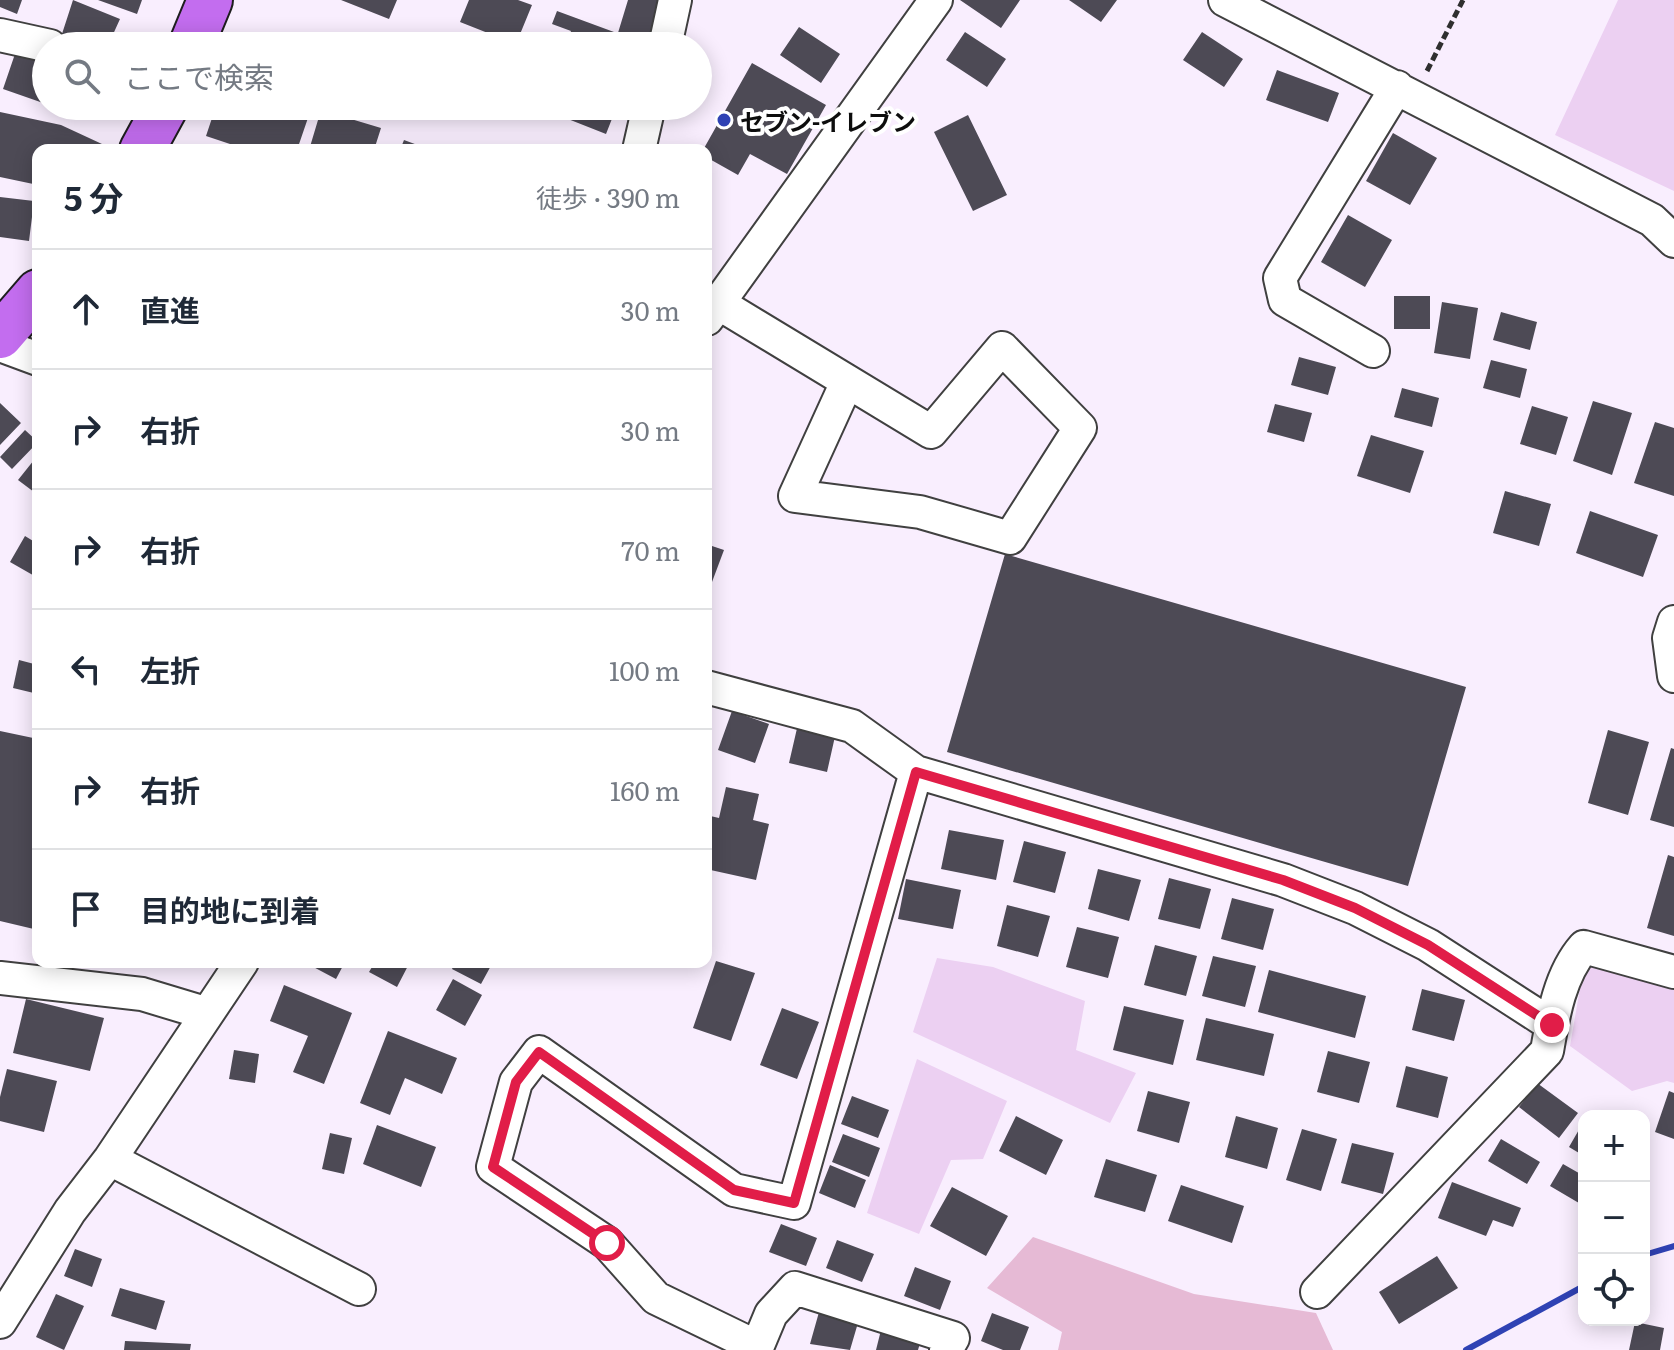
<!DOCTYPE html>
<html lang="ja">
<meta charset="utf-8">
<style>
:root{--surface:#fff;--page:#f6f6f7;--text:#1f2937;--muted:#747a83;--line:#e0e1e3}
body{margin:0;font-family:Literata,"Noto Sans JP",serif;background:var(--page);color:var(--text)}
.controls{position:absolute;right:24px;bottom:24px;display:grid;overflow:hidden;border-radius:16px;box-shadow:0 4px 20px #0003}
.controls button{width:72px;height:72px;display:grid;place-items:center;padding:0;border:0;border-bottom:2px solid var(--line);background:var(--surface);color:var(--text);font:40px sans-serif}
.stop{position:absolute;width:24px;height:24px;margin:-18px;border:6px solid #e11d48;border-radius:50%;background:#fff}
.stop.end{background:#e11d48;border-color:#fff;box-shadow:0 2px 8px #0008}
.list{margin:0;padding:0;list-style:none}
h2{display:flex;justify-content:space-between;align-items:center;height:104px;margin:0;padding:0 32px;font-size:34px}
h2 small{font-size:26px;font-weight:400;color:var(--muted)}
.list li{display:grid;grid-template-columns:52px 1fr auto;gap:24px;align-items:center;box-sizing:border-box;height:120px;padding:0 32px;border-top:2px solid var(--line)}
.list b{display:block;font-size:30px;white-space:nowrap}
.list em{font-size:26px;font-style:normal;color:var(--muted)}
.icon{flex:none;width:44px;height:44px;fill:none;stroke:currentColor;stroke-width:2;stroke-linecap:round;stroke-linejoin:round}
.map{position:relative;flex:none;width:1674px;height:1350px;overflow:hidden}
.search{position:absolute;background:var(--surface);box-shadow:0 4px 20px #0003;left:32px;top:32px;width:680px;height:88px;display:flex;align-items:center;gap:20px;box-sizing:border-box;padding:0 28px;border-radius:44px;color:var(--muted);font-size:30px}
.panel{position:absolute;background:var(--surface);box-shadow:0 4px 20px #0003;left:32px;top:144px;width:680px;height:824px;border-radius:16px}
.map>svg:first-child{display:block}
.farmland{fill:#ecd0f2}
.green{fill:#e6bad5}
.building{fill:#4d4a55}
.lines{fill:none;stroke-linecap:round;stroke-linejoin:round}
.minor-casing{stroke:#404040;stroke-width:36}
.primary-casing{stroke:#1e1e1e;stroke-width:48}
.path{stroke:#2f2f2f;stroke-width:5;stroke-dasharray:8 4;stroke-linecap:butt}
.minor{stroke:#fff;stroke-width:32}
.primary{stroke:#c36def;stroke-width:44}
.rail{stroke:#2f42b4;stroke-width:6}
.route{stroke:#e11d48;stroke-width:10}
.poi-dot{fill:#2f42b4;stroke:#fff;stroke-width:3}
.labels{text-anchor:middle;dominant-baseline:central;stroke-width:8;stroke-linejoin:round;paint-order:stroke}
.poi-label{font-size:24px;font-weight:bold;fill:#0d0d0d;stroke:#fff;text-anchor:start}
</style>
<div class="map">
<svg width="1674" height="1350" viewBox="0 0 1674 1350">
<rect width="100%" height="100%" fill="#f9eefe"/>
<path class="farmland" d="M1618 0H1674V191L1555 135Z
M937 958 993 967 1085 1001 1076 1050 1136 1073 1110 1123 913 1032Z
M1584 965 1674 982V1083L1667 1081 1632 1091 1570 1046Z
M917 1059 1007 1101 983 1159 951 1160 919 1234 867 1213Z"/>
<path class="green" d="M1033 1237 1194 1294 1316 1313 1333 1350H1058L1062 1332 987 1288Z"/>
<path class="building" d="M0 0H22L17 14 0 7Z
M73 0 120 19 110 41 93 35 88 46 61 37Z
M98 0H142L137 14Z
M341 0H397L389 19Z
M469 0H518L532 5 516 44 460 22Z
M628 0H662L648 46H614Z
M960 0H1020L1001 28Z
M1069 0H1117L1101 22Z
M557 11 614 32 609 46H565L571 31 552 24Z
M799 27 840 54 821 83 780 55Z
M965 32 1006 59 987 87 946 60Z
M1202 32 1243 59 1224 87 1183 60Z
M16 51 46 62V104L3 89Z
M752 63 826 105 787 174 750 154 738 175 706 157V150H703Z
M1277 70 1339 93 1328 122 1266 100Z
M216 106H293L310 112 297 150H248L206 136Z
M535 106H617L606 134Z
M321 110 381 128 374 150H309Z
M0 112 61 125 102 144 98 150H38V185L0 177Z
M968 115 1007 195 973 211 934 132Z
M1393 133 1437 158 1410 205 1366 181Z
M404 140 431 150H400Z
M0 197 34 201 29 241 0 237Z
M1348 215 1392 240 1365 287 1321 262Z
M1394 296H1430V329H1394Z
M1442 302 1478 308 1470 359 1434 353Z
M1501 312 1537 322 1530 350 1493 340Z
M1299 357 1336 367 1328 395 1291 385Z
M1491 360 1527 369 1520 398 1483 388Z
M1402 388 1439 398 1432 427 1394 417Z
M1593 401 1632 413 1612 475 1573 461Z
M0 403 21 423 0 445Z
M1275 404 1312 413 1304 442 1267 432Z
M1532 406 1568 417 1556 455 1520 444Z
M1655 422 1674 428V496L1634 483Z
M25 430 38 442 12 469 0 457Z
M1371 435 1424 451 1410 493 1357 476Z
M38 455V495L18 480Z
M1505 491 1551 504 1539 546 1493 533Z
M1590 511 1658 535 1643 577 1576 553Z
M25 536 38 544V578L10 562Z
M706 544 724 550 706 598Z
M1005 554 1466 687 1408 886 947 752Z
M19 660 38 665V694L13 688Z
M732 711 769 724 755 763 718 750Z
M798 724 836 732 827 772 789 763Z
M1608 730 1649 742 1628 815 1588 803Z
M0 731 38 739V930L0 921Z
M1671 748 1674 749V827L1650 820Z
M726 787 759 794 753 820 769 824 756 880 706 869V815L719 818Z
M949 830 1004 840 996 880 941 869Z
M1024 841 1066 852 1055 893 1013 882Z
M1668 855 1674 857V936L1647 928Z
M1098 869 1141 880 1129 921 1088 909Z
M1169 878 1211 889 1200 929 1158 919Z
M906 879 961 890 953 929 898 919Z
M1232 898 1274 909 1263 950 1221 939Z
M1007 905 1050 916 1038 957 997 946Z
M1077 927 1119 937 1108 978 1066 967Z
M1155 945 1197 956 1186 996 1144 985Z
M1213 956 1256 966 1245 1007 1202 996Z
M716 961 755 973 731 1041 693 1028Z
M304 962H345L336 979Z
M375 962H410L397 987 369 972Z
M455 962H493L481 984 452 969Z
M1269 970 1366 996 1355 1038 1258 1012Z
M453 979 482 995 465 1026 436 1010Z
M284 985 352 1013 324 1084 293 1072 308 1036 270 1021Z
M1422 989 1465 1000 1454 1041 1412 1030Z
M26 999 104 1018 90 1071 13 1053Z
M1124 1006 1184 1020 1173 1065 1113 1050Z
M782 1008 819 1022 797 1079 760 1065Z
M1206 1018 1274 1034 1264 1076 1196 1060Z
M388 1031 457 1058 442 1094 405 1078 390 1115 360 1103Z
M234 1050 259 1054 255 1083 229 1079Z
M1328 1051 1370 1062 1359 1103 1317 1092Z
M1406 1066 1448 1077 1438 1118 1396 1107Z
M7 1069 57 1081 44 1132 0 1121V1097Z
M1537 1083 1578 1113 1559 1138 1519 1107Z
M1148 1091 1190 1102 1179 1143 1137 1131Z
M1669 1091 1674 1093V1139L1655 1132Z
M852 1096 889 1110 878 1138 841 1124Z
M1016 1116 1063 1140 1046 1175 999 1151Z
M1236 1116 1278 1128 1267 1169 1225 1157Z
M1584 1121V1156L1569 1147Z
M377 1125 436 1147 421 1187 363 1164Z
M1302 1129 1337 1139 1321 1191 1286 1180Z
M330 1133 352 1138 344 1174 322 1169Z
M843 1134 880 1148 869 1177 832 1162Z
M1501 1139 1540 1162 1527 1184 1488 1161Z
M1352 1143 1394 1153 1383 1194 1341 1183Z
M1106 1159 1157 1175 1145 1212 1094 1197Z
M1563 1164 1584 1176V1206L1550 1186Z
M830 1165 866 1180 855 1208 819 1193Z
M1452 1182 1521 1208 1513 1227 1493 1220 1486 1236 1438 1218Z
M1181 1185 1244 1206 1232 1243 1168 1221Z
M952 1187 1008 1216 986 1256 930 1226Z
M781 1224 817 1238 806 1266 769 1252Z
M837 1240 874 1254 862 1282 826 1268Z
M75 1249 102 1259 92 1287 64 1276Z
M1437 1256 1458 1288 1399 1324 1379 1292Z
M915 1267 951 1281 940 1310 904 1296Z
M120 1288 165 1301 156 1330 111 1316Z
M56 1294 84 1306 64 1350 36 1337Z
M821 1305 860 1316 850 1350 810 1344Z
M992 1313 1029 1327 1020 1350H1003L981 1341Z
M883 1322 923 1333 918 1350H876Z
M1635 1322 1664 1328 1660 1350H1629Z
M125 1341 191 1344 190 1350H124Z"/>
<g class="lines">
<defs>
<path id="minor" d="M1225 0 1652 220 1674 241
M0 35 50 46
M665 46 675 0
M639 150 649 106
M718 303 931 432 1002 348 1080 428 1010 538 920 512 795 496 847 382
M707 319 936 0
M0 345 38 359
M1373 351 1285 300 1280 278 1397 87
M1674 622 1669 638 1674 676
M706 687 852 726 916 772 1283 880 1355 908 1428 945 1552 1025
M0 978 142 994 205 1013
M110 1159 359 1289
M1317 1292 1547 1051C1553 1016 1560 974 1584 947L1674 972
M0 1322 70 1211 110 1159 242 962
M757 1347 656 1298 607 1243 493 1167 516 1082 539 1052 734 1190 794 1203 916 772
M756 1350 771 1314 795 1288 953 1338 946 1350"/>
<path id="primary" d="M191 46 210 0
M142 150 166 106
M0 336 38 292"/>
</defs>
<use href="#minor" class="minor-casing"/>
<use href="#primary" class="primary-casing"/>
<path class="path" d="M1427 71 1463 0"/>
<use href="#minor" class="minor"/>
<use href="#primary" class="primary"/>
<path class="rail" d="M1644 1255 1674 1246
M1466 1350 1584 1286"/>
</g>
<g class="lines">
<path class="route" d="M607 1243 493 1167 516 1082 539 1052 734 1190 794 1203 916 772 1283 880 1355 908 1428 945 1552 1025"/>
</g>
<circle class="poi-dot" cx="724" cy="120" r="8"/>
<g class="labels">
<g class="poi-label">
<text x="740" y="120">セブン-イレブン</text>
</g>
</g>
</svg>
<div class="controls">
<button>+</button>
<button>−</button>
<button><svg class="icon" aria-label="locate" viewBox="0 0 24 24"><circle cx="12" cy="12" r="6"/><path d="M12 2v4M12 18v4M2 12h4M18 12h4"/></svg></button>
</div>
<div class="stop" style="left:607px;top:1243px"></div>
<div class="stop end" style="left:1552px;top:1025px"></div>
<div class="search"><svg class="icon" aria-label="search" viewBox="0 0 24 24"><circle cx="10" cy="10" r="6"/><path d="M15 15l6 6"/></svg>ここで検索</div>
<section class="panel">
<h2>5 分<small>徒歩 · 390 m</small></h2>
<ul class="list">
<li><svg class="icon" aria-label="ahead" viewBox="0 0 24 24"><path d="M12 20V5M6 11l6-6 6 6"/></svg><div><b>直進</b></div><em>30 m</em></li>
<li><svg class="icon" aria-label="right" viewBox="0 0 24 24"><path d="M7 20v-9h11M14 6l5 5-5 5"/></svg><div><b>右折</b></div><em>30 m</em></li>
<li><svg class="icon" aria-label="right" viewBox="0 0 24 24"><path d="M7 20v-9h11M14 6l5 5-5 5"/></svg><div><b>右折</b></div><em>70 m</em></li>
<li><svg class="icon" aria-label="left" viewBox="0 0 24 24"><path d="M17 20v-9H6M10 6l-5 5 5 5"/></svg><div><b>左折</b></div><em>100 m</em></li>
<li><svg class="icon" aria-label="right" viewBox="0 0 24 24"><path d="M7 20v-9h11M14 6l5 5-5 5"/></svg><div><b>右折</b></div><em>160 m</em></li>
<li><svg class="icon" aria-label="arrive" viewBox="0 0 24 24"><path d="M6 21V4h12l-3 4 3 4H6"/></svg><div><b>目的地に到着</b></div></li>
</ul>
</section>
</div>
